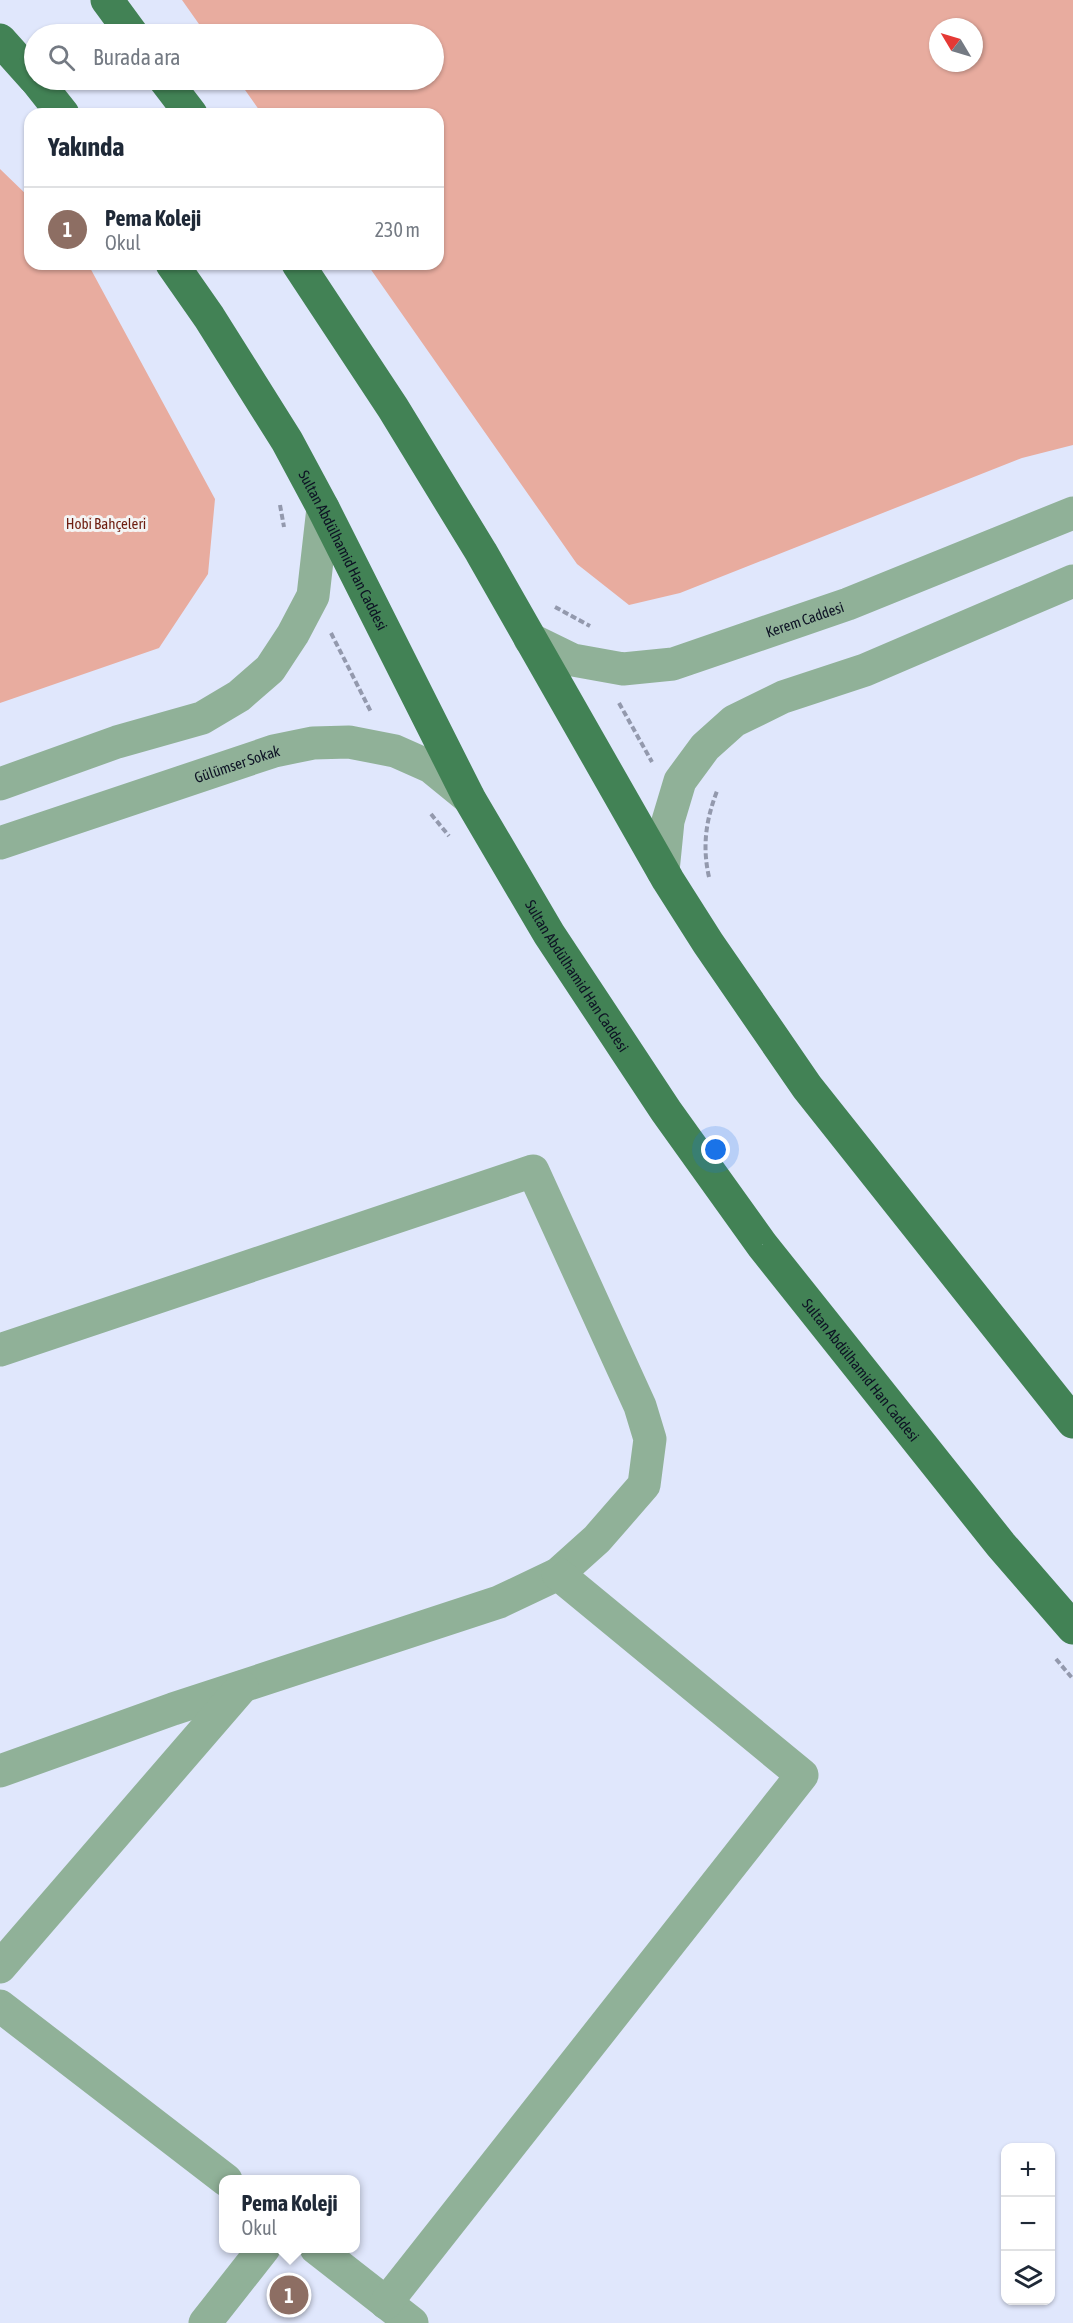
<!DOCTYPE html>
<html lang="tr">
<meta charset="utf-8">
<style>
:root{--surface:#fff;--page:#f2f2f3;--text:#1f2937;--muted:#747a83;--line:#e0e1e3;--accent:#766533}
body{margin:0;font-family:"Asap Condensed",sans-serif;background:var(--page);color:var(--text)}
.controls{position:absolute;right:18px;bottom:18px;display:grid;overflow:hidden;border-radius:12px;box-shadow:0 2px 4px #0004}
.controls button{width:54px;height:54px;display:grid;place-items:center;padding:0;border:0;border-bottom:2px solid var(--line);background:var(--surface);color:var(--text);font:30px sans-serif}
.compass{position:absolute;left:929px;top:18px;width:54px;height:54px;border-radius:50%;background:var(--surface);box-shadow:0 2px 4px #0004;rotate:308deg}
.you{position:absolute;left:716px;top:1150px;width:21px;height:21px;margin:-15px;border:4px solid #fff;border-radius:50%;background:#1a73e8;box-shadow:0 0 0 9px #1a73e833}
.badge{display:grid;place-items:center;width:39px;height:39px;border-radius:50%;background:var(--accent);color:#fff;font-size:20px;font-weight:700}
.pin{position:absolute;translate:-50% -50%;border:3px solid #fff;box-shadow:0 2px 6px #0006}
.popup{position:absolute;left:219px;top:2175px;width:141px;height:78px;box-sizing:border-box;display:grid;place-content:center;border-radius:12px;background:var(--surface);filter:drop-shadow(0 2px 4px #0005);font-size:20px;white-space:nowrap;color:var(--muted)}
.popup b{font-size:22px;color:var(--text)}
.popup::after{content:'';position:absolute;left:50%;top:100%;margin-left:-12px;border:12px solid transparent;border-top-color:var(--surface)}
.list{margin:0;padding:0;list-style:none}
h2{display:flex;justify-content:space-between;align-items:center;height:78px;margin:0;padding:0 24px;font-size:26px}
h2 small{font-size:20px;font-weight:400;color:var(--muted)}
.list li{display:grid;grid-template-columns:39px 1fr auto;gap:18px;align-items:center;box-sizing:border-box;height:84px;padding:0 24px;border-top:2px solid var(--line)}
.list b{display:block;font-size:22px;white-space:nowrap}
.list p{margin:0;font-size:20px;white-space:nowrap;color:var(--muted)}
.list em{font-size:20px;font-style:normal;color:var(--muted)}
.icon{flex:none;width:33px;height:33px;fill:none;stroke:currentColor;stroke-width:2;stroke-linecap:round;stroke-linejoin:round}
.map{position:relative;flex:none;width:1073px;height:2323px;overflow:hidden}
.search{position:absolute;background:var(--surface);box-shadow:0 2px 4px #0004;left:24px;top:24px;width:420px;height:66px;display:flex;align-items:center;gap:15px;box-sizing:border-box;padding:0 21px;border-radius:33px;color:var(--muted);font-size:22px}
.panel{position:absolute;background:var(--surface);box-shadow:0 2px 4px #0004;left:24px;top:108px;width:420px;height:162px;border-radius:18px}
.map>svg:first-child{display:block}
.green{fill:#e8ac9f;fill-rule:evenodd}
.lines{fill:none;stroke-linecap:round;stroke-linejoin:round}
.path{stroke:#9399ad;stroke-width:4;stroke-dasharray:6 3;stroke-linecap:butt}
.minor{stroke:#90b198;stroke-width:33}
.major{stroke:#428255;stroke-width:33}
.labels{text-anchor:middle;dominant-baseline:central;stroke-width:6;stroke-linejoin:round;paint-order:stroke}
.park-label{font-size:15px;fill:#6e1e11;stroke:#f4f4f4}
.street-label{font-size:15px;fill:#0d1224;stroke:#f4f4f4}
</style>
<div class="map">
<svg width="1073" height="2323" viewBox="0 0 1073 2323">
<rect width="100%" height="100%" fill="#e0e7fc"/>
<path class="green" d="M182 0H1073V445L1022 458 680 593 629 605 577 564 367 264H438V114H262L238 80H434V34H206ZM938 27H974V63H938Z
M0 169 30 198V264H88L215 499 208 574 159 648 0 703Z"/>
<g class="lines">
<path class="path" d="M132 264 137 271
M280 505 284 527
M555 607 590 626
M331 633 371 712
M619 703 652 762
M431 814 449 836
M709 877C702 846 706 820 717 791
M1056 1659 1073 1679"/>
<g class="minor">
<path id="s1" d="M530 639 573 660 623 669 673 664 848 604 1073 513"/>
<path d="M0 784 117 742 202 718 239 696 270 669 293 634 313 596 323 508"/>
<path id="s2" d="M0 843 274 751 313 743 349 742 395 751 431 767 469 798"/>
<path d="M663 871 668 821 680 781 705 747 734 721 783 697 865 670 1073 581"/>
<path d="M0 1350 533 1171 640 1406 650 1439 644 1485 597 1539 558 1574 499 1602 173 1709 0 1771"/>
<path d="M0 1967 242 1687"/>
<path d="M0 2006 226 2180"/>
<path d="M316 2248 412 2323"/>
<path d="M386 2303 802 1775 558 1574"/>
<path d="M205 2323 264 2248"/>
</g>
<g class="major">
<path d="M107 0 132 34"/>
<path d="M0 40 34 78"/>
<path d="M36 80 63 114"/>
<path d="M165 80 191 114"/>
<path id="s3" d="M172 264 209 317 287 441 323 508 469 798 549 934 666 1111 762 1245 1001 1545 1073 1628"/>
<path d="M298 264 393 408 481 552 668 880 708 943 807 1087 1073 1422"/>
</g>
</g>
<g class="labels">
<g class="park-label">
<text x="106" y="523">Hobi Bahçeleri</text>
</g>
<g class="street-label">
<text stroke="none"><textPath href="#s3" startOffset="334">Sultan Abdülhamid Han Caddesi</textPath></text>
<text stroke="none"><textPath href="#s1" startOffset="288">Kerem Caddesi</textPath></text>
<text stroke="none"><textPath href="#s2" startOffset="250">Gülümser Sokak</textPath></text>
<text stroke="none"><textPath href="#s3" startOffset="820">Sultan Abdülhamid Han Caddesi</textPath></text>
<text stroke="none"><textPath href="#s3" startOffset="1306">Sultan Abdülhamid Han Caddesi</textPath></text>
</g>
</g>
</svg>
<div class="controls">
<button>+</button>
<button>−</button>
<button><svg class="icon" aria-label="layers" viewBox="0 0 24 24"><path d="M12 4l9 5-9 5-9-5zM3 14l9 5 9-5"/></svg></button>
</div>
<svg class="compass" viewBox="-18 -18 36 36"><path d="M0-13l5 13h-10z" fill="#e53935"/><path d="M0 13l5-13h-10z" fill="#747a83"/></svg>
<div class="you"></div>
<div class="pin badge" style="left:289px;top:2295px;background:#8d6e63">1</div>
<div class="popup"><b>Pema Koleji</b>Okul</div>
<div class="search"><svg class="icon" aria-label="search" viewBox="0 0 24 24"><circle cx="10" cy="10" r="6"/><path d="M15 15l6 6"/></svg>Burada ara</div>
<section class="panel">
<h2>Yakında<small></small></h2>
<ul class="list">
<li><span class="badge" style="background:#8d6e63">1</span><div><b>Pema Koleji</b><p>Okul</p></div><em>230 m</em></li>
</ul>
</section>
</div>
